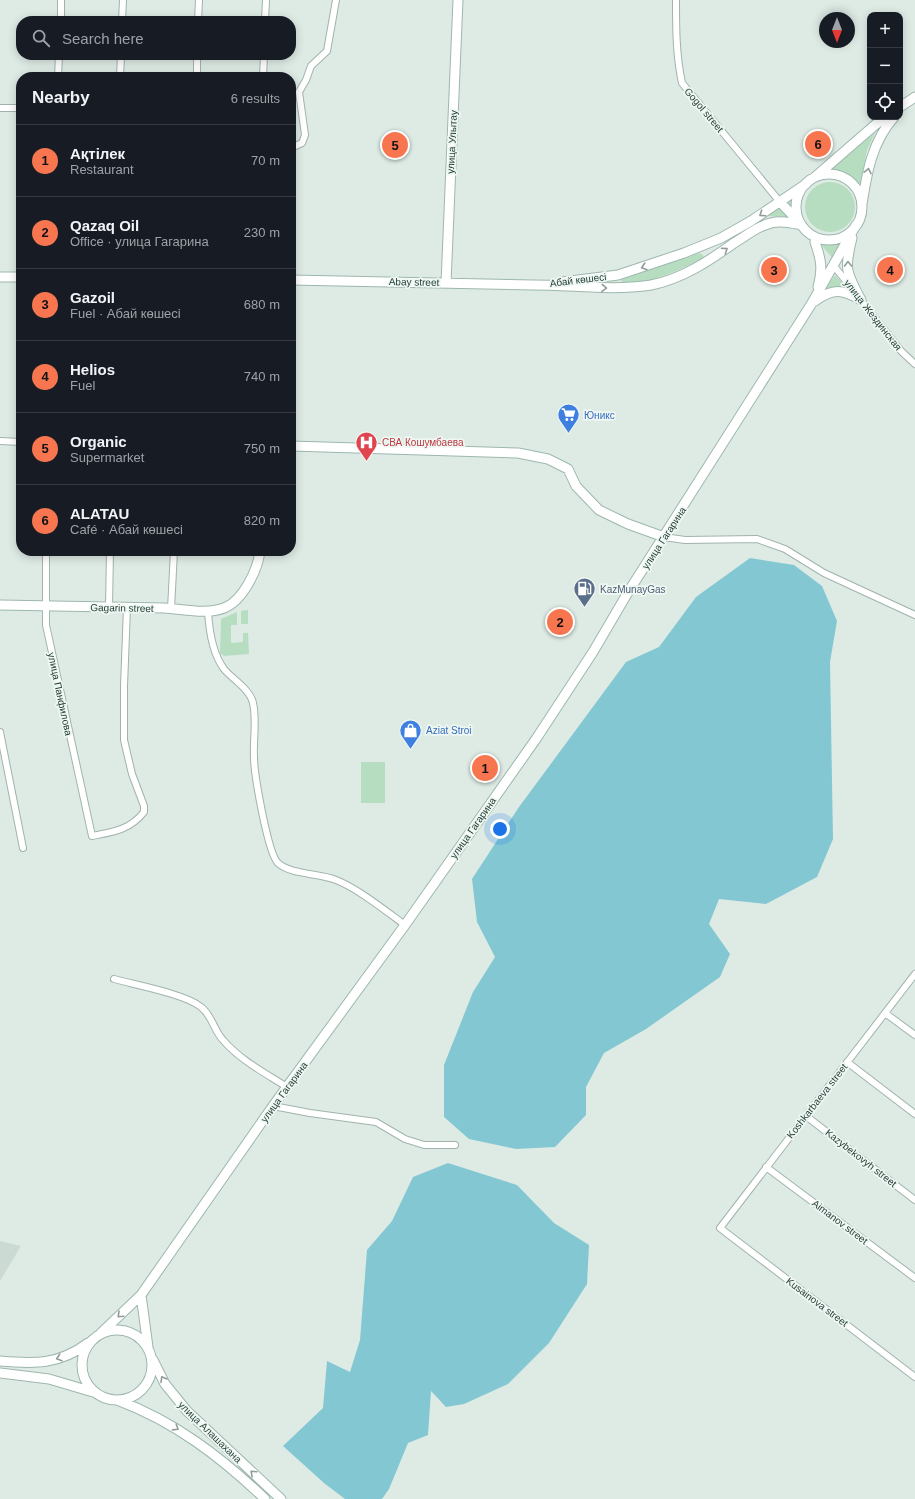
<!DOCTYPE html>
<meta charset="utf-8">
<style>
:root{--surface:#171b24;--page:#20242c;--text:#f1f3f6;--muted:#9ea1a6;--line:#363941;--accent:#f8764f}
body{margin:0;font-family:Arial,sans-serif;background:var(--page);color:var(--text)}
.controls{position:absolute;right:12px;top:12px;display:grid;overflow:hidden;border-radius:8px;box-shadow:0 2px 10px #0003}
.controls button{width:36px;height:36px;display:grid;place-items:center;padding:0;border:0;border-bottom:1px solid var(--line);background:var(--surface);color:var(--text);font:20px sans-serif}
.compass{position:absolute;left:819px;top:12px;width:36px;height:36px;border-radius:50%;background:var(--surface);box-shadow:0 2px 10px #0003;rotate:180deg}
.you{position:absolute;left:500px;top:829px;width:14px;height:14px;margin:-10px;border:3px solid #fff;border-radius:50%;background:#1a73e8;box-shadow:0 0 0 6px #1a73e833}
.badge{display:grid;place-items:center;width:26px;height:26px;border-radius:50%;background:var(--accent);color:#111;font-size:13px;font-weight:700}
.pin{position:absolute;translate:-50% -50%;border:2px solid #fff;box-shadow:0 1px 4px #0006}
.list{margin:0;padding:0;list-style:none}
h2{display:flex;justify-content:space-between;align-items:center;height:52px;margin:0;padding:0 16px;font-size:17px}
h2 small{font-size:13px;font-weight:400;color:var(--muted)}
.list li{display:grid;grid-template-columns:26px 1fr auto;gap:12px;align-items:center;box-sizing:border-box;height:72px;padding:0 16px;border-top:1px solid var(--line)}
.list b{display:block;font-size:15px;white-space:nowrap}
.list p{margin:0;font-size:13px;white-space:nowrap;color:var(--muted)}
.list em{font-size:13px;font-style:normal;color:var(--muted)}
.icon{flex:none;width:22px;height:22px;fill:none;stroke:currentColor;stroke-width:2;stroke-linecap:round;stroke-linejoin:round}
.map{position:relative;flex:none;width:915px;height:1499px;overflow:hidden}
.search{position:absolute;background:var(--surface);box-shadow:0 2px 10px #0003;left:16px;top:16px;width:280px;height:44px;display:flex;align-items:center;gap:10px;box-sizing:border-box;padding:0 14px;border-radius:16px;color:var(--muted);font-size:15px}
.panel{position:absolute;background:var(--surface);box-shadow:0 2px 10px #0003;left:16px;top:72px;width:280px;height:484px;border-radius:16px}
.map>svg:first-child{display:block}
.built{fill:#ccdad4}
.green{fill:#b6ddc0}
.water{fill:#83c7d3}
.lines{fill:none;stroke-linecap:round;stroke-linejoin:round}
.street-casing{stroke:#a1b3ac;stroke-width:8}
.secondary-casing{stroke:#9db7ad;stroke-width:11}
.street{stroke:#fff;stroke-width:6}
.secondary{stroke:#fff;stroke-width:9}
.oneway{stroke:#8f9d99}
.labels{text-anchor:middle;dominant-baseline:central;stroke-width:3.5;stroke-linejoin:round;paint-order:stroke}
.street-label{font-size:10px;fill:#1f3b33;stroke:#eff7f3}
.shop-label{font-size:10px;fill:#366cbe;stroke:#eff7f3;text-anchor:start}
.health-label{font-size:10px;fill:#be3a42;stroke:#eff7f3;text-anchor:start}
.service-label{font-size:10px;fill:#4e5e75;stroke:#eff7f3;text-anchor:start}
</style>
<div class="map">
<svg width="915" height="1499" viewBox="0 0 915 1499">
<rect width="100%" height="100%" fill="#deebe5"/>
<path class="built" d="M0 1241 21 1246 0 1281Z"/>
<path class="green" d="M875 133 867 150 860 186C850 175 842 171 828 170Z
M805 207a25 25 0 1 1 50 0a25 25 0 1 1-50 0Z
M797 194 795 212 786 202Z
M780 207 788 217 767 216Z
M844 241 833 259 819 242H837Z
M700 253 703 255 704 258 702 260 666 275 644 282 623 283 621 281 622 279Z
M835 275 846 287 826 288Z
M248 610V624H241V611Z
M237 612V625H231V643L243 642V633H248L249 654 224 656 220 653 221 619Z
M361 762H385V803H361Z"/>
<path class="water" d="M750 558 794 565 822 586 837 621 830 662 833 839 817 877 766 904 719 899 709 924 730 954 720 977 646 1029 604 1053 586 1087V1115L555 1147 516 1149 469 1139 444 1117V1065L473 992 495 957 477 922 472 879 519 807 626 662 659 647 696 597Z
M448 1163 517 1185 554 1223 589 1245 587 1284 549 1343 508 1384 464 1404 446 1407 431 1391 428 1435 408 1443 389 1489 382 1499H345L324 1483 283 1446 323 1408 327 1361 350 1372 360 1340 367 1250 392 1221 413 1177Z"/>
<g class="lines">
<defs>
<path id="street" d="M676 0C676 28 676 55 682 83L780 202
M61 21V0
M122 21 123 0
M198 21 199 0
M265 21 266 0
M58 77 59 55
M120 77 121 55
M197 77V55
M263 77 264 55
M0 108H21
M291 148 302 143 305 135 299 92 306 80 311 66 327 51 336 0
M833 265 851 287
M859 298 901 351 915 364
M0 441 21 442
M664 537 685 540 757 539 785 549 824 573 915 615
M46 551V625L92 836C113 832 130 830 144 812V806L132 774 124 740V686L127 608
M109 607 110 551
M171 609 174 551
M208 611C209 629 212 653 224 669 232 679 250 689 253 703 257 721 253 739 254 757 254 774 268 854 278 863 291 875 320 873 336 880 357 888 386 911 405 925
M0 732 23 848
M915 974 720 1228 915 1377
M114 979C136 985 185 994 201 1007 212 1015 214 1031 223 1040 240 1060 265 1073 287 1087
M885 1013 915 1035
M847 1062 915 1114
M273 1106 310 1113 376 1122 405 1139 424 1145H455
M806 1116 915 1200
M766 1167 915 1278"/>
<path id="secondary" d="M900 107 915 97
M796 207a33 33 0 1 1 66 0a33 33 0 1 1-66 0Z
M815 177 875 125 886 117
M780 202 798 221
M862 204C867 172 872 142 894 117
M852 238C844 269 846 272 861 300
M815 242C821 259 823 269 818 287
M0 277H21
M291 280C372 282 452 283 533 285 574 285 610 291 651 285 682 279 709 261 734 243 746 236 757 226 771 223 781 220 792 223 801 225
M562 282 618 275 684 253 721 238 751 221 806 184
M446 283 458 0
M815 301C833 288 842 289 861 300
M291 446 518 453 548 459 568 469 576 486 599 510 628 524 664 537
M0 605C55 606 109 607 164 608 183 609 206 615 224 608 243 601 258 569 260 551
M141 1295 148 1347
M82 1365a35 35 0 1 1 70 0a35 35 0 1 1-70 0Z
M100 1334 141 1295 273 1106 405 925 536 739 593 652 627 594 812 303 856 225
M153 1360 165 1384 187 1411 281 1499
M0 1361C34 1364 59 1365 88 1343
M0 1373 49 1379 93 1392
M117 1400C174 1421 221 1457 265 1499"/>
</defs>
<use href="#street" class="street-casing"/>
<use href="#secondary" class="secondary-casing"/>
<use href="#street" class="street"/>
<use href="#secondary" class="secondary"/>
</g>
<defs><path id="oneway-chevron" d="M-2-3.5L2.5 0L-2 3.5" fill="none" stroke-width="1.6" stroke-linecap="round" stroke-linejoin="round"/></defs>
<g class="oneway">
<use href="#oneway-chevron" transform="translate(868 171) rotate(-78)"/>
<use href="#oneway-chevron" transform="translate(762 214) rotate(146)"/>
<use href="#oneway-chevron" transform="translate(725 250) rotate(-34)"/>
<use href="#oneway-chevron" transform="translate(848 264) rotate(-91)"/>
<use href="#oneway-chevron" transform="translate(644 267) rotate(162)"/>
<use href="#oneway-chevron" transform="translate(604 288) rotate(2)"/>
<use href="#oneway-chevron" transform="translate(120 1315) rotate(137)"/>
<use href="#oneway-chevron" transform="translate(59 1358) rotate(162)"/>
<use href="#oneway-chevron" transform="translate(163 1379) rotate(-121)"/>
<use href="#oneway-chevron" transform="translate(176 1428) rotate(32)"/>
<use href="#oneway-chevron" transform="translate(253 1473) rotate(-137)"/>
</g>
<defs>
<symbol id="supermarket-pin" viewBox="-11 -11 22 30"><path d="M0 17L-7.5 6A9.5 9.5 0 1 1 7.5 6Z" fill="#3f7fe0" stroke="#eff7f3"/><path d="M-6-5.5h2.5l.6 2H6L4.5 2H-2.5L-4.4-4H-6ZM-1.5 3.2a1.3 1.3 0 1 0 .1 0ZM3 3.2a1.3 1.3 0 1 0 .1 0Z" fill="#fff"/></symbol>
<symbol id="hospital-pin" viewBox="-11 -11 22 30"><path d="M0 17L-7.5 6A9.5 9.5 0 1 1 7.5 6Z" fill="#e0444e" stroke="#eff7f3"/><path d="M-5-5h3v3.5h4V-5h3V5h-3V1.5h-4V5h-3Z" fill="#fff"/></symbol>
<symbol id="fuel-pin" viewBox="-11 -11 22 30"><path d="M0 17L-7.5 6A9.5 9.5 0 1 1 7.5 6Z" fill="#5c6f8a" stroke="#eff7f3"/><path d="M-5.5-6h7V0h2V4h1.3V-2.5L3-4.5l.8-.8L6-3V5H2.5V1h-1V6h-7ZM-4.2-4.7v3.2H.2V-4.7Z" fill="#fff"/></symbol>
<symbol id="shop-pin" viewBox="-11 -11 22 30"><path d="M0 17L-7.5 6A9.5 9.5 0 1 1 7.5 6Z" fill="#3f7fe0" stroke="#eff7f3"/><path d="M-5-2.5h2.3a2.7 3.5 0 0 1 5.4 0H5L5.5 6h-11ZM-1.5-2.5h3a1.5 2.3 0 0 0-3 0Z" fill="#fff"/></symbol>
</defs>
<g fill-rule="evenodd">
<use href="#supermarket-pin" x="556" y="402" width="25" height="34"/>
<use href="#hospital-pin" x="354" y="430" width="25" height="34"/>
<use href="#fuel-pin" x="572" y="576" width="25" height="34"/>
<use href="#shop-pin" x="398" y="718" width="25" height="34"/>
</g>
<g class="labels">
<g class="street-label">
<text transform="translate(704 110) rotate(50)">Gogol street</text>
<text transform="translate(452 142) rotate(-87)">улица Улытау</text>
<text transform="translate(578 280) rotate(-7)">Абай көшесі</text>
<text transform="translate(414 282) rotate(1)">Abay street</text>
<text transform="translate(873 315) rotate(52)">улица Жездинская</text>
<text transform="translate(664 538) rotate(-57)">улица Гагарина</text>
<text transform="translate(122 608) rotate(1)">Gagarin street</text>
<text transform="translate(60 694) rotate(78)">улица Панфилова</text>
<text transform="translate(473 828) rotate(-55)">улица Гагарина</text>
<text transform="translate(284 1092) rotate(-54)">улица Гагарина</text>
<text transform="translate(817 1101) rotate(-52)">Koshkarbaeva street</text>
<text transform="translate(861 1158) rotate(38)">Kazybekovyh street</text>
<text transform="translate(840 1222) rotate(37)">Aimanov street</text>
<text transform="translate(817 1302) rotate(37)">Kusainova street</text>
<text transform="translate(210 1432) rotate(44)">улица Алашахана</text>
</g>
<g class="shop-label">
<text x="584" y="415">Юникс</text>
<text x="426" y="730">Aziat Stroi</text>
</g>
<g class="health-label">
<text x="382" y="442">СВА Кошумбаева</text>
</g>
<g class="service-label">
<text x="600" y="589">KazMunayGas</text>
</g>
</g>
</svg>
<div class="controls">
<button>+</button>
<button>−</button>
<button><svg class="icon" aria-label="locate" viewBox="0 0 24 24"><circle cx="12" cy="12" r="6"/><path d="M12 2v4M12 18v4M2 12h4M18 12h4"/></svg></button>
</div>
<svg class="compass" viewBox="-18 -18 36 36"><path d="M0-13l5 13h-10z" fill="#e53935"/><path d="M0 13l5-13h-10z" fill="#9ea1a6"/></svg>
<div class="you"></div>
<div class="pin badge" style="left:485px;top:768px">1</div>
<div class="pin badge" style="left:560px;top:622px">2</div>
<div class="pin badge" style="left:774px;top:270px">3</div>
<div class="pin badge" style="left:890px;top:270px">4</div>
<div class="pin badge" style="left:395px;top:145px">5</div>
<div class="pin badge" style="left:818px;top:144px">6</div>
<div class="search"><svg class="icon" aria-label="search" viewBox="0 0 24 24"><circle cx="10" cy="10" r="6"/><path d="M15 15l6 6"/></svg>Search here</div>
<section class="panel">
<h2>Nearby<small>6 results</small></h2>
<ul class="list">
<li><span class="badge">1</span><div><b>Ақтілек</b><p>Restaurant</p></div><em>70 m</em></li>
<li><span class="badge">2</span><div><b>Qazaq Oil</b><p>Office · улица Гагарина</p></div><em>230 m</em></li>
<li><span class="badge">3</span><div><b>Gazoil</b><p>Fuel · Абай көшесі</p></div><em>680 m</em></li>
<li><span class="badge">4</span><div><b>Helios</b><p>Fuel</p></div><em>740 m</em></li>
<li><span class="badge">5</span><div><b>Organic</b><p>Supermarket</p></div><em>750 m</em></li>
<li><span class="badge">6</span><div><b>ALATAU</b><p>Café · Абай көшесі</p></div><em>820 m</em></li>
</ul>
</section>
</div>
